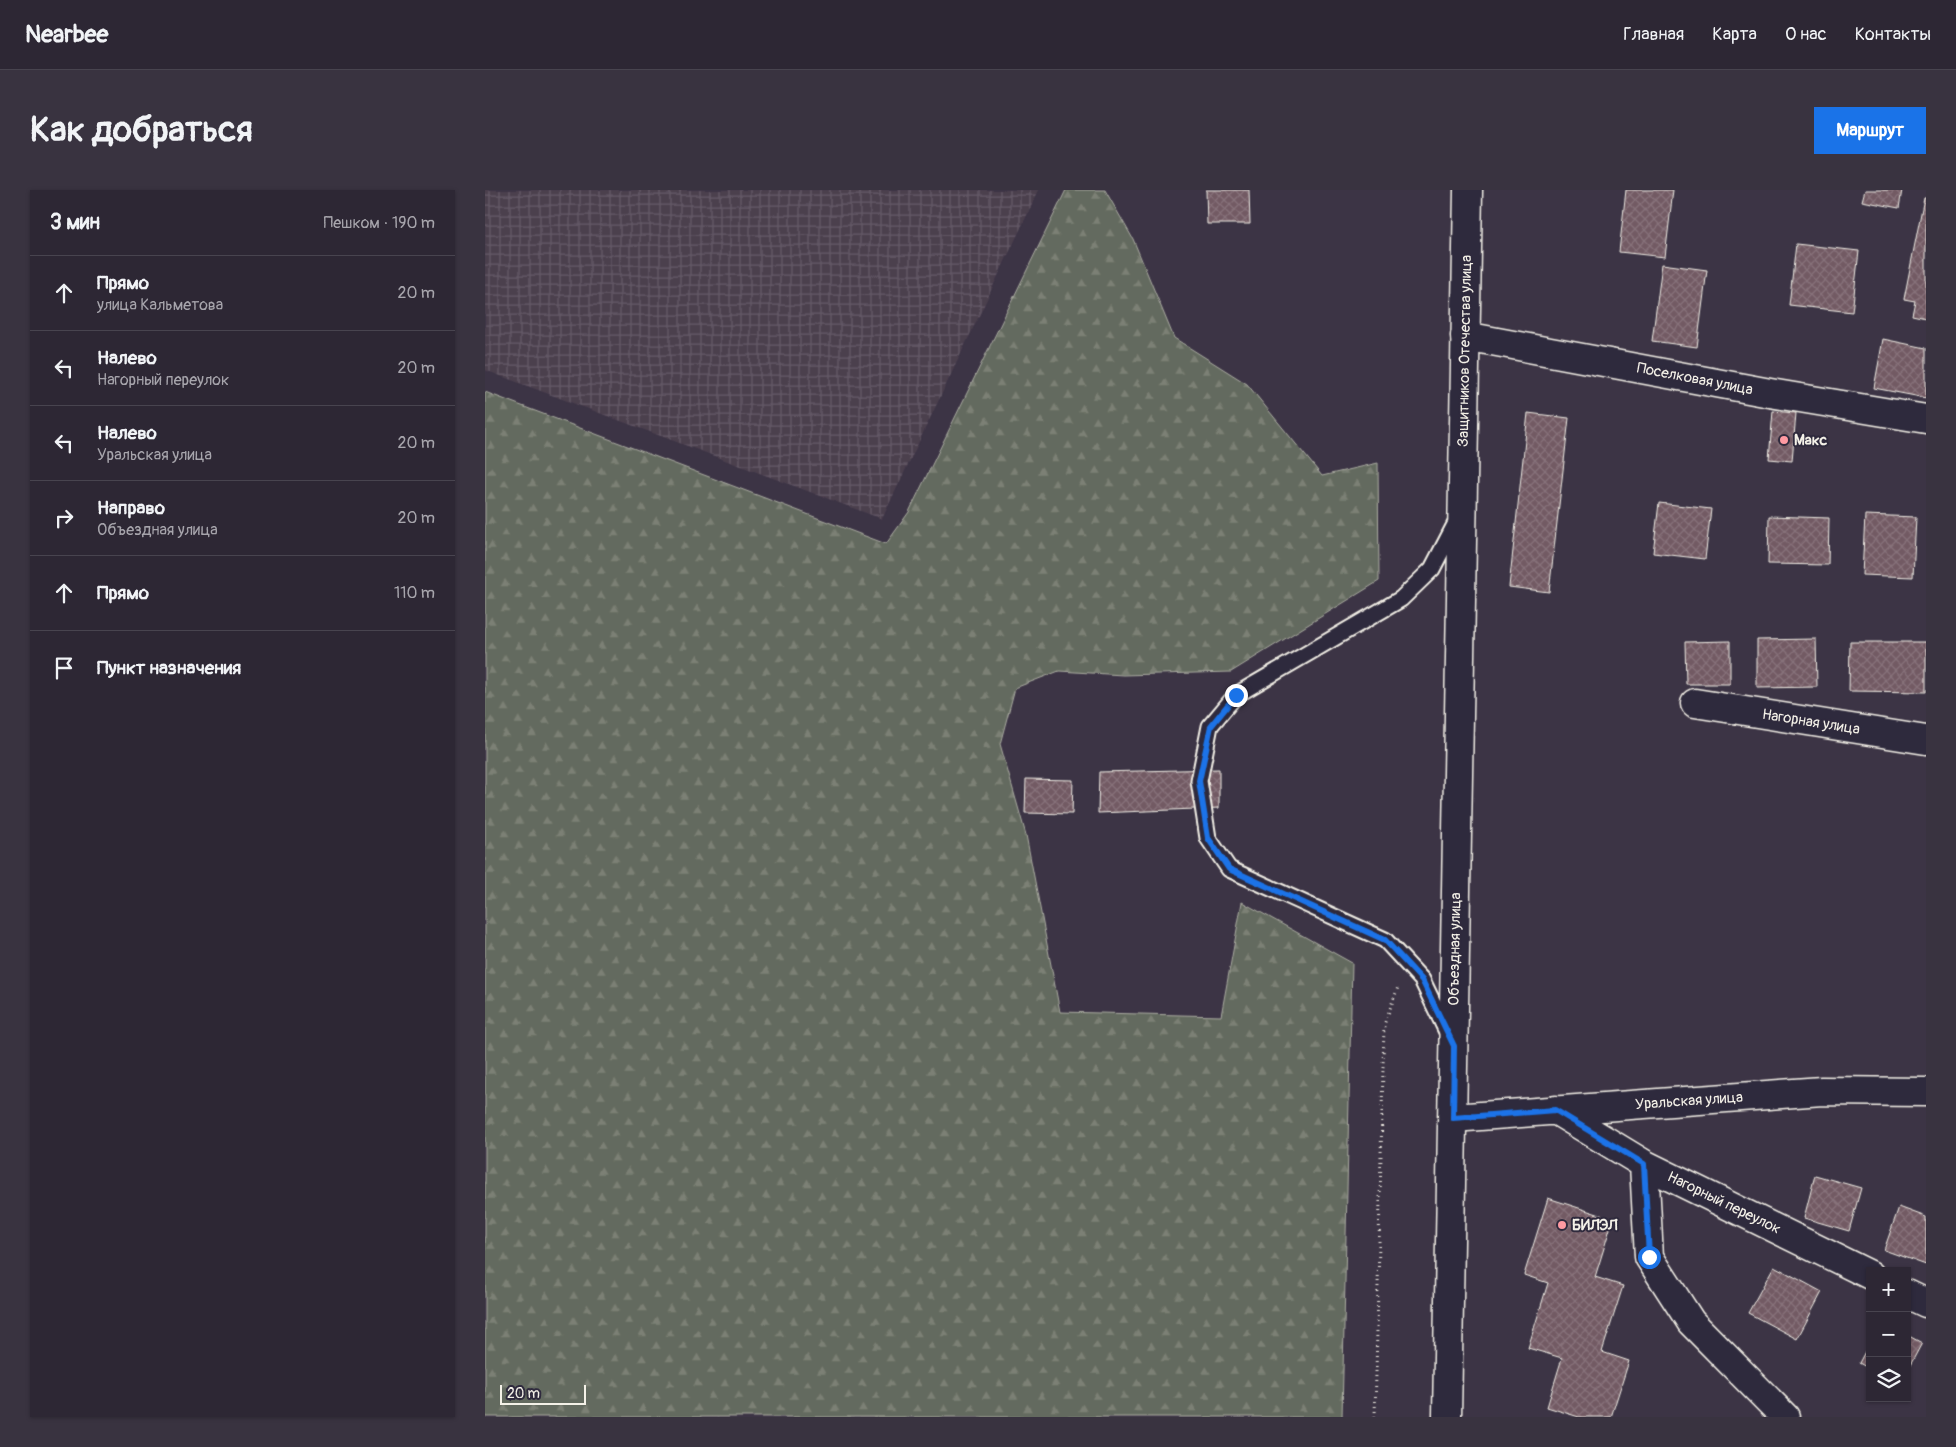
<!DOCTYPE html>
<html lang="ru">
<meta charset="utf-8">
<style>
:root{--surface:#2d2734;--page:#393340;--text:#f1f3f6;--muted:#a7a5ac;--line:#48444f;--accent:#1a73e8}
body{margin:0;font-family:Pangolin,sans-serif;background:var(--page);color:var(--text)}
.controls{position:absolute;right:15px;bottom:15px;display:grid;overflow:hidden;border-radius:0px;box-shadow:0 1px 4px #0004}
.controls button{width:45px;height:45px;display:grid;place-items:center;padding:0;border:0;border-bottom:1px solid var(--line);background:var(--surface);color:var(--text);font:25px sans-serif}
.scale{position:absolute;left:15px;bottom:12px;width:86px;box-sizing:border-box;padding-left:5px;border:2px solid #f4f1e8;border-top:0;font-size:14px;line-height:18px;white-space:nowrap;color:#f4f1e8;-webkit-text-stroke:4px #2f2a3d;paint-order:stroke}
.stop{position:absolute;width:15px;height:15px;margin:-11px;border:4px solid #1a73e8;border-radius:50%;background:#fff}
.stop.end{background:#1a73e8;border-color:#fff;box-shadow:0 1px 5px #0008}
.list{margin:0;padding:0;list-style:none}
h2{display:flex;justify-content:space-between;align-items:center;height:65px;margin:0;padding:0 20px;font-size:21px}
h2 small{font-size:16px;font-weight:400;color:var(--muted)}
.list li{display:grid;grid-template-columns:32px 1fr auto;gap:15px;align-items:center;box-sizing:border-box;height:75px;padding:0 20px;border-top:1px solid var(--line)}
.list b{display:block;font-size:19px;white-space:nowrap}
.list p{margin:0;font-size:16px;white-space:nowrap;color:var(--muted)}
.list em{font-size:16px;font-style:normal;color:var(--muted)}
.icon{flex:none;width:28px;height:28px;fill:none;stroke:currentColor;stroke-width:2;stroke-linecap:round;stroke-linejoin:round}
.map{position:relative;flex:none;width:1441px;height:1227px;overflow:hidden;border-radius:0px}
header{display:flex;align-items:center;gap:30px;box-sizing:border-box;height:70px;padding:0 25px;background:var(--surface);border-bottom:1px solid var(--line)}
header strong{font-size:24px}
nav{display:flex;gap:28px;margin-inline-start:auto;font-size:18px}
.intro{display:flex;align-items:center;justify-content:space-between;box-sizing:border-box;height:120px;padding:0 30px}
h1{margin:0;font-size:35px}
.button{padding:12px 22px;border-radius:0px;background:var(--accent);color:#fff;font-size:18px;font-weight:700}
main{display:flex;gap:30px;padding:0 30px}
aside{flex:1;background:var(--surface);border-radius:0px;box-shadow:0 1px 4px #0004}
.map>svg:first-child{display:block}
.industrial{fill:url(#industrial-grid)}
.forest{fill:url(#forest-firs);stroke:#acaea3}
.building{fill:url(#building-cross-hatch);stroke:#f4f1e8}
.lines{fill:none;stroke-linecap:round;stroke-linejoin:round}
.lane-casing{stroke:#f4f1e8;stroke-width:19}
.street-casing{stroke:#f4f1e8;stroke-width:31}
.secondary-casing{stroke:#f4f1e8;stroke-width:31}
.path{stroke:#f4f1e8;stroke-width:3;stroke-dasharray:1 4;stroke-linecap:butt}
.lane{stroke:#2f2a3d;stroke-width:15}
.street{stroke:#2f2a3d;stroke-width:28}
.secondary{stroke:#2f2a3d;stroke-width:28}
.route{stroke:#1a73e8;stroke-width:6}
.poi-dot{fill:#ff9aa2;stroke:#2f2a3d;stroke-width:2}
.labels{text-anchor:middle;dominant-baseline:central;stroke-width:4;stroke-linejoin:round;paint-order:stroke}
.street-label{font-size:15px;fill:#f4f1e8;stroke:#2f2a3d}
.poi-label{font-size:15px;font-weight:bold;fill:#f4f1e8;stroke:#2f2a3d;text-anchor:start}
</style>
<header>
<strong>Nearbee</strong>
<nav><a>Главная</a><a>Карта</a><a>О нас</a><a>Контакты</a></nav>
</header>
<div class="intro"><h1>Как добраться</h1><a class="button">Маршрут</a></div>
<main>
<aside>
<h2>3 мин<small>Пешком · 190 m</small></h2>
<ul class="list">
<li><svg class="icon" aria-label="ahead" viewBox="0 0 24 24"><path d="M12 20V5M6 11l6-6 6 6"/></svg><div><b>Прямо</b><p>улица Кальметова</p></div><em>20 m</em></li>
<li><svg class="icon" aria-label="left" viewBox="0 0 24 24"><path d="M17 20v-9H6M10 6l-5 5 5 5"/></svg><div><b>Налево</b><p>Нагорный переулок</p></div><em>20 m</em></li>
<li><svg class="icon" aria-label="left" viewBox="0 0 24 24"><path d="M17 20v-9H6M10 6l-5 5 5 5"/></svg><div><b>Налево</b><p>Уральская улица</p></div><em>20 m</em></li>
<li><svg class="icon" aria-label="right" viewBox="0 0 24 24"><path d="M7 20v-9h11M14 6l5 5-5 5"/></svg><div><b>Направо</b><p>Объездная улица</p></div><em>20 m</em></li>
<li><svg class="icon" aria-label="ahead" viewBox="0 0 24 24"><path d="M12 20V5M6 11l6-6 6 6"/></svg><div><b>Прямо</b></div><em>110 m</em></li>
<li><svg class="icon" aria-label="arrive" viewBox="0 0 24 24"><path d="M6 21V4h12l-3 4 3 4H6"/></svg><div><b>Пункт назначения</b></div></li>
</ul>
</aside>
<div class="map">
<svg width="1441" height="1227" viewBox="0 0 1441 1227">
<defs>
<pattern id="industrial-grid" width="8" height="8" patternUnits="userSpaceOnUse" patternTransform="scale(1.25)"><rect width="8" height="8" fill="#4c3f4e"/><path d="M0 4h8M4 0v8" fill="none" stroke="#665b68"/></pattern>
<pattern id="forest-firs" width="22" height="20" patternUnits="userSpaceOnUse" patternTransform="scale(1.25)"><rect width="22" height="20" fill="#646a5e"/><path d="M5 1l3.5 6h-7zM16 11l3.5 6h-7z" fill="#7b8075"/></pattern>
<pattern id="building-cross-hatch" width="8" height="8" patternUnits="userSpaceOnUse" patternTransform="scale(1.25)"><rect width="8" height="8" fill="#725a64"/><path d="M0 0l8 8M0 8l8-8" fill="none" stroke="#87727a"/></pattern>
</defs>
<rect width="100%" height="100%" fill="#3c3445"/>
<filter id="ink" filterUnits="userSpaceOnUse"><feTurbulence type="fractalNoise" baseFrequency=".02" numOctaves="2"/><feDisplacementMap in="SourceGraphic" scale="10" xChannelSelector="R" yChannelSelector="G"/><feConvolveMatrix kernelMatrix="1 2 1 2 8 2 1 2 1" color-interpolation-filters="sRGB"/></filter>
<g filter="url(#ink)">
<path class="industrial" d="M0 0H554L397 329 0 180Z"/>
<path class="forest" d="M581 0H620L648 49 689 148 762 194 837 286 893 273 894 391 746 482 638 485 574 481 530 498 515 554 541 645 575 822 736 826 757 712 867 773 857 1227H0V202L401 354 424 322Z"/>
<path class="building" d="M721 0H764L765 34H722Z
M1141 0H1188L1180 67 1134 62Z
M1380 0H1417L1414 18 1377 11Z
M1439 8H1441V128L1427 125 1430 111 1419 109Z
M1311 54 1374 61 1367 122 1304 115Z
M1177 74 1222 80 1212 157 1167 151Z
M1398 149 1441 158V208L1389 198Z
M1288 221 1311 223 1307 271 1284 269Z
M1043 223 1084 228 1064 402 1024 397Z
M1174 313 1226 319 1220 369 1168 363Z
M1380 325 1431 327 1428 387 1377 385Z
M1284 326 1344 328 1343 375 1283 374Z
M1331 449 1332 497 1272 498V450Z
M1245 451V494H1201L1200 452Z
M1365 452H1441V502L1364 501Z
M734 579V618L613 623 614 582Z
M541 589 588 590 587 624 540 623Z
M1330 985 1376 998 1364 1041 1319 1028Z
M1063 1008 1128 1029 1110 1087 1138 1096 1117 1162 1144 1171 1126 1227H1094L1062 1217 1077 1168 1043 1158 1063 1093 1039 1085Z
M1414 1017 1441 1027V1075L1399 1060Z
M1289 1076 1337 1102 1312 1149 1263 1123Z
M1422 1145 1437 1153 1422 1181Z
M1385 1152V1179L1374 1173Z"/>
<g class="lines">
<defs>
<path id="lane" d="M964 846 937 790 900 750 744 679 723 648 714 591 725 536 751 505 916 409 947 379 972 331"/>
<path id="street" d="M980 146 1285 203 1441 229
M1210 513 1441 550
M1070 920 1159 974 1385 1085
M968 928 1337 901 1441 902
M1159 974 1164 1067 1206 1132 1300 1227
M1422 1104 1441 1113"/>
<path id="secondary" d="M962 1227 983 0"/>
</defs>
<use href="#lane" class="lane-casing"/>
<use href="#street" class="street-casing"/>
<use href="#secondary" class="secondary-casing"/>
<path class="path" d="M890 1227 899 835 913 797"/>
<use href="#lane" class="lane"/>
<use href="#street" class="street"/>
<use href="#secondary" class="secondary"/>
</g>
</g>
<g class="lines" filter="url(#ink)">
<path class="route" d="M751 505 726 536 714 591 723 648 744 679 900 750 937 790 969 856 968 928 1070 920 1159 974 1164 1067"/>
</g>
<g class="poi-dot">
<circle cx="1299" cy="250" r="5"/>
<circle cx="1077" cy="1035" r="5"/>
</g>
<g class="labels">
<g class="street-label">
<text transform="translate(980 161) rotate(-89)">Защитников Отечества улица</text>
<text transform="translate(1210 189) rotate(11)">Поселковая улица</text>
<text transform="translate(1326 532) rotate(9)">Нагорная улица</text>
<text transform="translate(970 759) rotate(-89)">Объездная улица</text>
<text transform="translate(1204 911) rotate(-4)">Уральская улица</text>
<text transform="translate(1239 1013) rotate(26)">Нагорный переулок</text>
</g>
<g class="poi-label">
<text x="1309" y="250">Макс</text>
<text x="1087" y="1035">БИЛЭЛ</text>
</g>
</g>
</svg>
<div class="controls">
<button>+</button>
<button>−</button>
<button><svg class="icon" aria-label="layers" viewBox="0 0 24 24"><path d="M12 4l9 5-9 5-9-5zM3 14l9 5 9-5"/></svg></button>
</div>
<div class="scale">20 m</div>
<div class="stop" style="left:1164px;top:1067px"></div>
<div class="stop end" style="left:751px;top:505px"></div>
</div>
</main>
